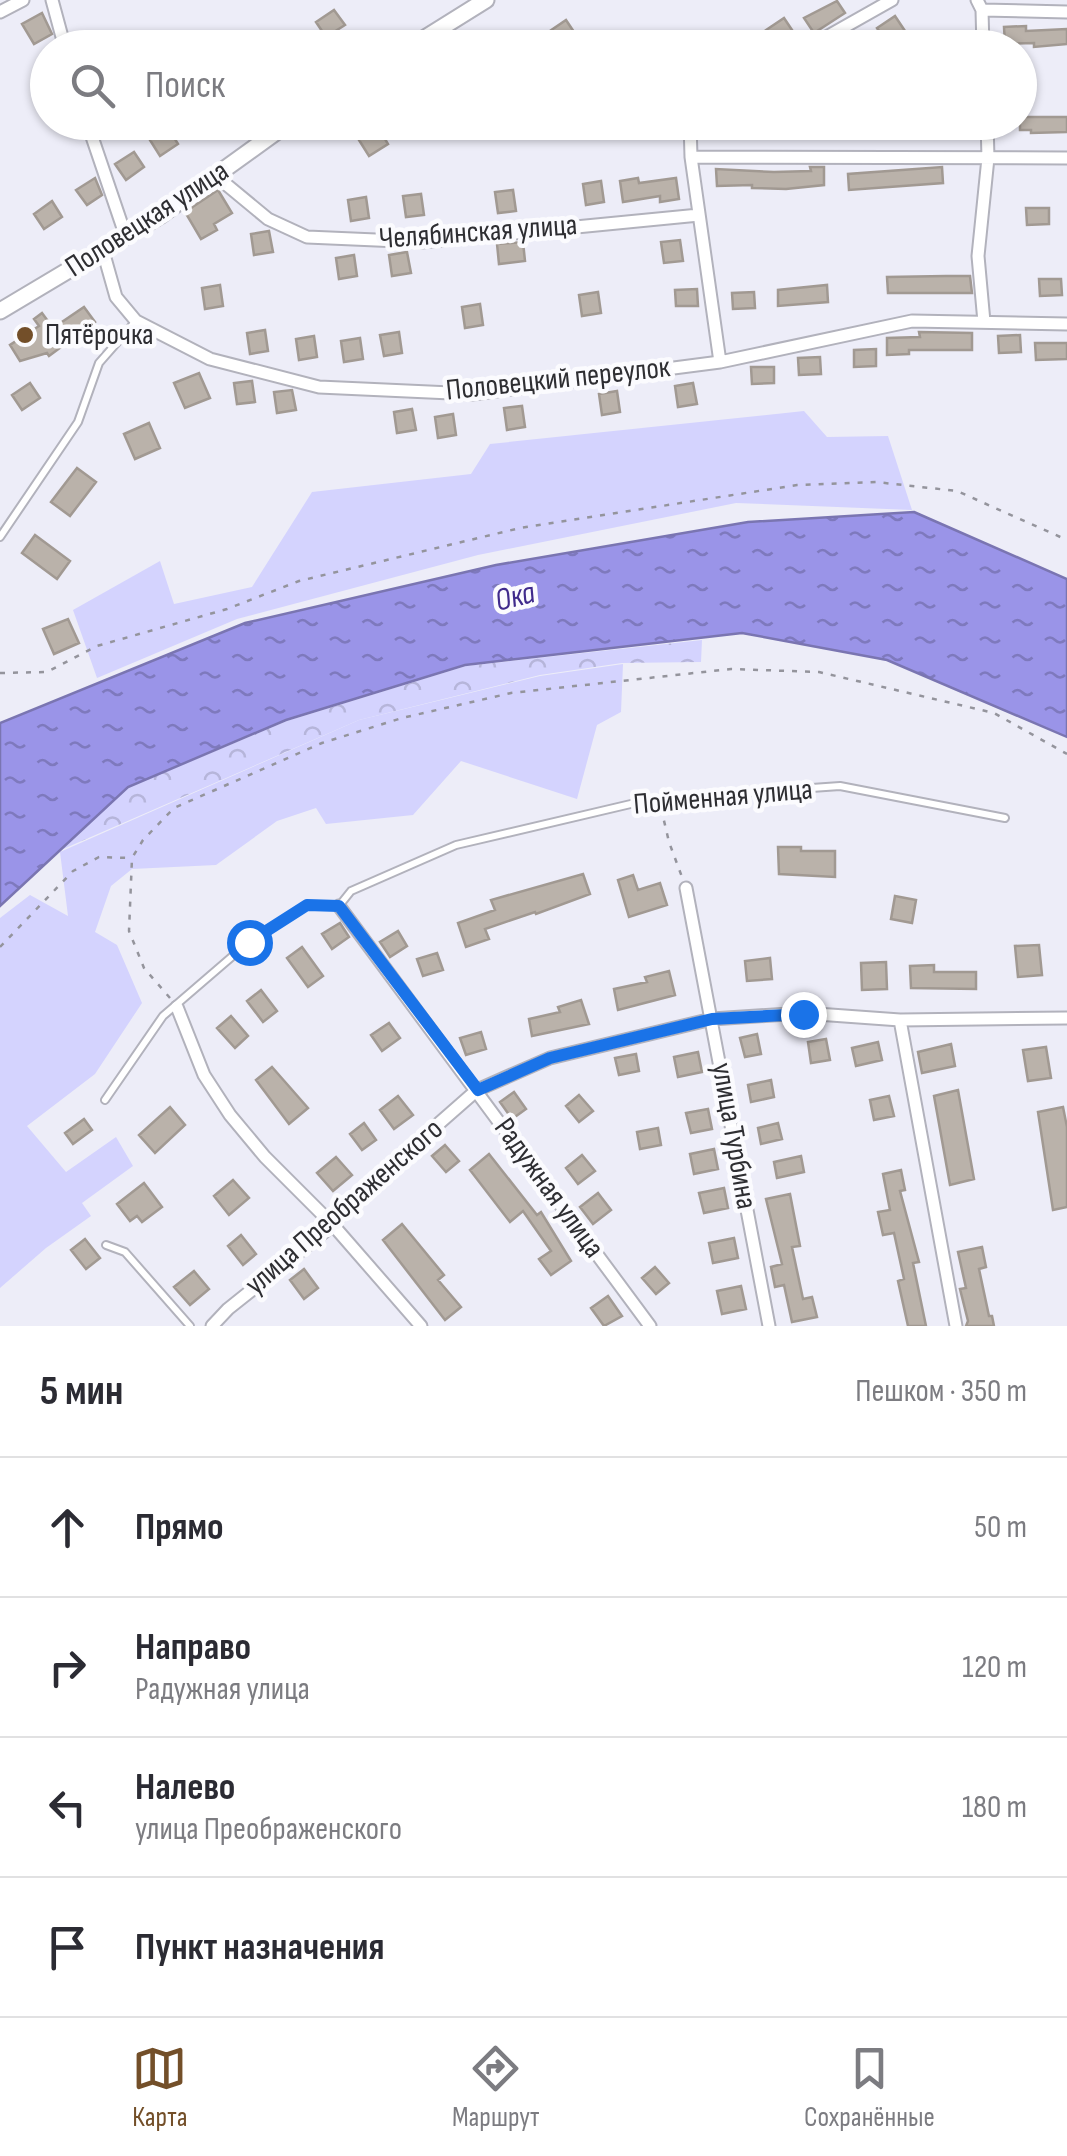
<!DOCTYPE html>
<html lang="ru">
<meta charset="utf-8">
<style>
:root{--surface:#fff;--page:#f7f7f7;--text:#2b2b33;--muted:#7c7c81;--line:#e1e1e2;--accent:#734f29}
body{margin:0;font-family:"Sofia Sans Condensed",sans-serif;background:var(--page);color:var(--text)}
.stop{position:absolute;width:30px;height:30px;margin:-22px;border:8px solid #1a73e8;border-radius:50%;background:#fff}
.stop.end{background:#1a73e8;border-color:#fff;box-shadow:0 2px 10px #0008}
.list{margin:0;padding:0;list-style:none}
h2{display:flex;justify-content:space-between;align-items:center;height:130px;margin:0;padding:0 40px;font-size:42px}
h2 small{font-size:32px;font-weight:400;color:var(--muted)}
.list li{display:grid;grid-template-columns:65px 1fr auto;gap:30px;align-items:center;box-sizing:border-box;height:140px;padding:0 40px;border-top:2px solid var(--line)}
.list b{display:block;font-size:38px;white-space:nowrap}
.list p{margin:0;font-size:32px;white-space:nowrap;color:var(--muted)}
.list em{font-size:32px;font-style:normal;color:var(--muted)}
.icon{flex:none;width:55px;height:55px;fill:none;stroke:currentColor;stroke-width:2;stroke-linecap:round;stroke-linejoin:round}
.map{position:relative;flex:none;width:1067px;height:1326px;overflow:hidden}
.search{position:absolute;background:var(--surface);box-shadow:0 2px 8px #0004;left:30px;right:30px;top:30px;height:110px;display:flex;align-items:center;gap:25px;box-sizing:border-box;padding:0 35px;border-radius:55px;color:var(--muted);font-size:38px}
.sheet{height:690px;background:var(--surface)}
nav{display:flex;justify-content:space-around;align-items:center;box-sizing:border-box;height:140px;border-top:2px solid var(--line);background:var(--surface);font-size:28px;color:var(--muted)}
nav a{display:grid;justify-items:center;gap:5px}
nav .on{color:var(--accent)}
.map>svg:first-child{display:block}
.grass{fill:#d4d3fe}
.forest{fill:url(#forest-crowns)}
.water{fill:url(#water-ripples);stroke:#7a75b1;stroke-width:2.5}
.building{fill:#bab2aa;stroke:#a19992;stroke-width:2.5}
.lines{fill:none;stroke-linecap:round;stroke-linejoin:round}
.service-casing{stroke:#b2b2bc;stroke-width:10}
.minor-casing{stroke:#b2b2bc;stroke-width:15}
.tertiary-casing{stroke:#b2b2bc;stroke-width:19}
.path{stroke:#94949c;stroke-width:2.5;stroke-dasharray:5 8;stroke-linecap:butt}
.service{stroke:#fff;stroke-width:6}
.minor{stroke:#fff;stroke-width:11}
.tertiary{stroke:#fff;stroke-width:15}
.route{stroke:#1a73e8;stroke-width:12}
.poi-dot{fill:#734f29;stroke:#fbfbfe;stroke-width:4}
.labels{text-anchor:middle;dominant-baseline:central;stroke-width:9;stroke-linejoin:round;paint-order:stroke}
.street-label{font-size:30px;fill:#2e2e32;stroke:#fbfbfe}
.poi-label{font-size:30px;fill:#2e2e32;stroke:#fbfbfe;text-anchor:start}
.water-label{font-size:32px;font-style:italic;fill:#402b8c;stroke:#fbfbfe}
</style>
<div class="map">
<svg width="1067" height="1326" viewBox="0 0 1067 1326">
<defs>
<pattern id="forest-crowns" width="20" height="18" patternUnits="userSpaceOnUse" patternTransform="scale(2.5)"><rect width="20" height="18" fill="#d4d3fe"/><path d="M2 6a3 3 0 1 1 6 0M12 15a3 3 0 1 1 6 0" fill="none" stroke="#b6b5da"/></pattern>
<pattern id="water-ripples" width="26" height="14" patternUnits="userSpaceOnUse" patternTransform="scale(2.5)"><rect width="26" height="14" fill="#9a94e8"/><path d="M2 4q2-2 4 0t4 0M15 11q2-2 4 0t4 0" fill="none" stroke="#7e79bd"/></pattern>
</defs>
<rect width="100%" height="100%" fill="#ededf8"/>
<path class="grass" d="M804 411 827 437 888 436 912 510 736 503 478 555 237 619 97 678 73 610 160 561 174 604 252 587 312 492 471 474 490 444Z
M623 664 621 712 597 725 577 799 461 761 413 815 326 824 316 808 277 821 216 865 132 869 111 886 95 932 117 945 142 1003 95 1074 27 1126 66 1172 116 1137 133 1166 82 1203 91 1216 46 1248 0 1288V918L30 895 68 916 60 852 359 720 540 676Z"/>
<path class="forest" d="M702 640 701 662 622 663 540 675 359 720 61 850 129 787 287 721 466 666Z"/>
<path class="water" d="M914 512 1067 579V737L887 660 742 633 465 665 286 720 128 787 0 906V723L245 623 496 565 748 522Z"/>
<path class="building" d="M837 1 845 13 814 33 804 18Z
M334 10 345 25 326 37 316 22Z
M42 13 52 34 34 44 22 24Z
M895 16 905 31 887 43 877 28Z
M784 18 794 33 776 45 766 30Z
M566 20 576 35 558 48H525Z
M1026 26V31L1067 29V44L1034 47V43L1005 44 1004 27Z
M1020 117H1067V132L1031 133V130H1020Z
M386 122H409L385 139 388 144 369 156 359 140Z
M718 122H740V137L718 138Z
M168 128 178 144 160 156 150 140Z
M134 152 144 167 126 180 115 164Z
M810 167H824V185L786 189 752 188V185L717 186 716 169 774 172 811 171Z
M942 167 943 183 849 190 848 174Z
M95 178 102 195 87 205 76 190Z
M638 178 639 183 676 178 679 199 660 202V196L623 202 620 181Z
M601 181 604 202 586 205 583 184Z
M218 190 232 213 214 224 217 230 201 239 185 212Z
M513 190 516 211 498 213 495 192Z
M421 194 424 215 406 217 403 196Z
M366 197 369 218 351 221 348 200Z
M52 201 62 217 44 229 34 214Z
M1026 208H1049V224L1027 225Z
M269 231 273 252 254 255 251 234Z
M680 240 683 261 664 263 661 242Z
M523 242 525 261 499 264 497 244Z
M407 252 411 273 392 276 389 255Z
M354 255 357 276 339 279 336 258Z
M946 276H970L972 293H888L887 277Z
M1039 279H1061L1062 295 1040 296Z
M220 285 223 306 205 309 202 288Z
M827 285 828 302 778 306V290Z
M697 289 698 306H676L675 290Z
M598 292 601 313 582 316 579 295Z
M754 292 755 308 733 309 732 293Z
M480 304 483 325 465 328 462 307Z
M84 307 95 322 49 356 47 353 20 361 10 345 39 326 34 319 42 313 53 328Z
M265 330 268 351 250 354 247 333Z
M399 332 402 353 384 356 380 335Z
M919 332 972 333V350H909V354L887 355V338L920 337Z
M1020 335 1021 352 999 353 998 336Z
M314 336 317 357 299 360 296 339Z
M360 338 363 359 344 362 341 341Z
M1035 343H1067V359L1036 360Z
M876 349V366L854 367V350Z
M820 357 821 374 799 375 798 358Z
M751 367H774V383L752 384Z
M199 373 210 398 185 408 174 383Z
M252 381 255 402 237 404 234 383Z
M30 383 40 398 22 410 12 395Z
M693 383 697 404 678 407 675 386Z
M292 390 296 410 277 413 274 392Z
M617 391 620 412 602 415 599 394Z
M522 406 525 427 507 430 504 408Z
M412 409 416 430 397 433 394 412Z
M453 414 456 435 438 438 435 417Z
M149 423 160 448 135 459 124 434Z
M77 468 96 482 70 516 51 502Z
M35 535 70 561 57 579 22 553Z
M68 619 79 643 54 654 43 629Z
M778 847H801V851H835V877L779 874Z
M583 874 590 894 536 914 535 912 485 929 489 939 466 947 458 923 495 910 491 900Z
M633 875 638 890 660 883 667 905 629 917 618 880Z
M895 896 916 900 912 923 891 919Z
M340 923 349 937 332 949 322 934Z
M398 931 407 946 390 957 380 942Z
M1039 945 1042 975 1018 977 1015 946Z
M302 947 323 976 308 987 287 958Z
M437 953 443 970 423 976 417 959Z
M770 958 772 979 747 981 745 961Z
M886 962 887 989 862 990 861 963Z
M934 965V972H976V989L911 988 910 966Z
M669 971 675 995 618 1010 614 989 647 982 645 977Z
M261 990 277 1011 263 1022 247 1001Z
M581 1000 589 1024 532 1036 529 1019 560 1012 558 1007Z
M231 1016 248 1036 235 1048 217 1028Z
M389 1023 400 1038 382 1051 371 1035Z
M481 1032 486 1049 466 1055 460 1038Z
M757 1034 761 1054 745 1057 740 1038Z
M826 1039 830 1060 811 1063 808 1042Z
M878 1042 882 1060 856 1066 852 1048Z
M951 1044 955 1066 922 1073 918 1052Z
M1046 1047 1051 1078 1028 1081 1023 1050Z
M698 1052 702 1072 678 1077 674 1057Z
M636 1054 639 1071 619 1075 615 1058Z
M272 1067 308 1108 289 1124 256 1080Z
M771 1080 774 1097 751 1102 748 1085Z
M958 1090 974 1179 950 1185 934 1096Z
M514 1092 526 1109 512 1119 500 1102Z
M579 1095 593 1111 579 1122 566 1106Z
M398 1096 413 1115 394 1129 380 1110Z
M889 1096 894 1116 874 1120 870 1100Z
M170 1107 185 1125 155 1153 139 1135Z
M1063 1107 1067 1127V1207L1053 1210 1038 1112Z
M708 1109 712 1129 691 1133 686 1113Z
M84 1119 92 1130 73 1144 65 1133Z
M364 1123 376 1140 362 1150 350 1134Z
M778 1123 782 1139 761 1144 758 1128Z
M658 1128 661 1145 640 1149 637 1132Z
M445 1145 459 1161 446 1172 432 1156Z
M714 1149 718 1169 694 1174 690 1154Z
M489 1154 537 1215 541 1212 571 1261 551 1275 539 1259 551 1251 523 1211 510 1222 470 1170Z
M582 1155 595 1171 578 1184 566 1168Z
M801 1156 804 1172 777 1178 774 1162Z
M336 1157 352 1175 333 1191 317 1173Z
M901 1170 905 1190 900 1191 919 1262 913 1263 926 1326H908L898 1281 904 1279 894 1233 883 1235 878 1212 890 1210 883 1174Z
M233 1180 249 1198 229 1215 214 1196Z
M144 1183 162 1207 142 1222 137 1216 130 1221 117 1204Z
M724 1188 728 1208 704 1213 699 1193Z
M598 1193 611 1210 593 1224 580 1207Z
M790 1194 800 1246 792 1247 803 1299 812 1297 817 1317 792 1322 784 1285 775 1287 771 1267 782 1264 766 1199Z
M402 1224 444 1275 438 1280 461 1307 445 1320 383 1240Z
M241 1235 256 1254 243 1265 228 1246Z
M734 1238 738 1258 713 1263 709 1243Z
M85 1239 100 1258 86 1269 71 1250Z
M982 1247 986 1267 979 1269 989 1316H992L994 1326H966L968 1321 960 1289 966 1288 958 1252Z
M655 1267 669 1283 656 1294 642 1278Z
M304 1269 318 1288 304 1299 290 1280Z
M194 1271 209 1289 190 1305 174 1287Z
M741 1286 746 1309 722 1314 717 1291Z
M608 1296 622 1316 604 1326 591 1308Z"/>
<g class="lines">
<defs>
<path id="service" d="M0 537 78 422 99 363 135 322
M105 1100 163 1016 249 942 307 905 339 906 351 891 456 845 652 799 840 786 1005 818
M106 1245 125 1252 190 1326"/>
<path id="minor" d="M52 0 65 48
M977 0 982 10 983 48
M982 10 1067 12
M0 12 23 0
M807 48 892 0
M87 122 126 237
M690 122 691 157 720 362
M691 157 1067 158
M216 176 268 219 307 237 422 242 699 215
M103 251 116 297 136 321 210 359 319 387 473 394 720 362 912 321 1067 324
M984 322 978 256 988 158 987 122
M686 888 769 1326
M339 906 650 1326
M177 1007 204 1075 230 1115 265 1157 333 1225 421 1326
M900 1020 956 1326
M212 1326 228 1309 333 1225 354 1198 477 1090 550 1058 712 1019 803 1013 900 1020 1067 1018"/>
<path id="tertiary" d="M409 48 486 0
M0 311 161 215 290 122"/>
</defs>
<use href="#service" class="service-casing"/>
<use href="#minor" class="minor-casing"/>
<use href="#tertiary" class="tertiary-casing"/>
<path class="path" d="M0 673 47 672 97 646 227 609 299 581 520 528 797 485 876 482 957 491 1067 540
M661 808 669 842 682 877
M0 947 73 871 99 857 130 858
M170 998 144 968 129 931 132 858 143 840 174 808 322 743 402 718 511 693 731 669 819 672 994 713 1067 754"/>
<use href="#service" class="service"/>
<use href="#minor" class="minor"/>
<use href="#tertiary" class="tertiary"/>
</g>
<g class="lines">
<path class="route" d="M249 942 307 905 339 906 478 1090 550 1058 712 1019 803 1014"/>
</g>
<circle class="poi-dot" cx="25" cy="335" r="10"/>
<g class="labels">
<g class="street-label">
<text transform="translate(147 219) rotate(-33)">Половецкая улица</text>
<text transform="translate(478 232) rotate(-4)">Челябинская улица</text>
<text transform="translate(558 379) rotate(-6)">Половецкий переулок</text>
<text transform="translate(723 797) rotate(-5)">Пойменная улица</text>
<text transform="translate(734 1136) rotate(80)">улица Турбина</text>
<text transform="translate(549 1188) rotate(54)">Радужная улица</text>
<text transform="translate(344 1207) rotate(-41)">улица Преображенского</text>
</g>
<g class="poi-label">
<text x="45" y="335">Пятёрочка</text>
</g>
<g class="water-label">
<text transform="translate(515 597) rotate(-14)">Ока</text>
</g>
</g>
</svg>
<div class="stop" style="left:249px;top:942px"></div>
<div class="stop end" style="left:803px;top:1014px"></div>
<div class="search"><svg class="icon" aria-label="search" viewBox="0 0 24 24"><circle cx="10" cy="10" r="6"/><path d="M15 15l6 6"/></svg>Поиск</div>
</div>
<section class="sheet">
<h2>5 мин<small>Пешком · 350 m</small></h2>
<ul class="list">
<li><svg class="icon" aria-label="ahead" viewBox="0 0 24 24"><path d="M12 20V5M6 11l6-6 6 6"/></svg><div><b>Прямо</b></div><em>50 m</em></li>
<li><svg class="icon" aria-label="right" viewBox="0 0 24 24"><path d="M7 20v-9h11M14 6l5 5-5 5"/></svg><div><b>Направо</b><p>Радужная улица</p></div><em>120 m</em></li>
<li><svg class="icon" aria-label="left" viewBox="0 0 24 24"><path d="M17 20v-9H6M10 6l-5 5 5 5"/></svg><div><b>Налево</b><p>улица Преображенского</p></div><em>180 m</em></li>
<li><svg class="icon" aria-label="arrive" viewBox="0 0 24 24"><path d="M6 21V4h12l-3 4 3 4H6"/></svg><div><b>Пункт назначения</b></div></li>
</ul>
</section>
<nav>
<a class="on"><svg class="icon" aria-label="map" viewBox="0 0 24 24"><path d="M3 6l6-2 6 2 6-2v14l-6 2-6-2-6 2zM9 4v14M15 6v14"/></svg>Карта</a>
<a><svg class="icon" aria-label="directions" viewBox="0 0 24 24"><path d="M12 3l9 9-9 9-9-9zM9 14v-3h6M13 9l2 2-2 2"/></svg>Маршрут</a>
<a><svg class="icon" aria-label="saved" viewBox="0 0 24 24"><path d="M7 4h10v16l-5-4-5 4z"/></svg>Сохранённые</a>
</nav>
